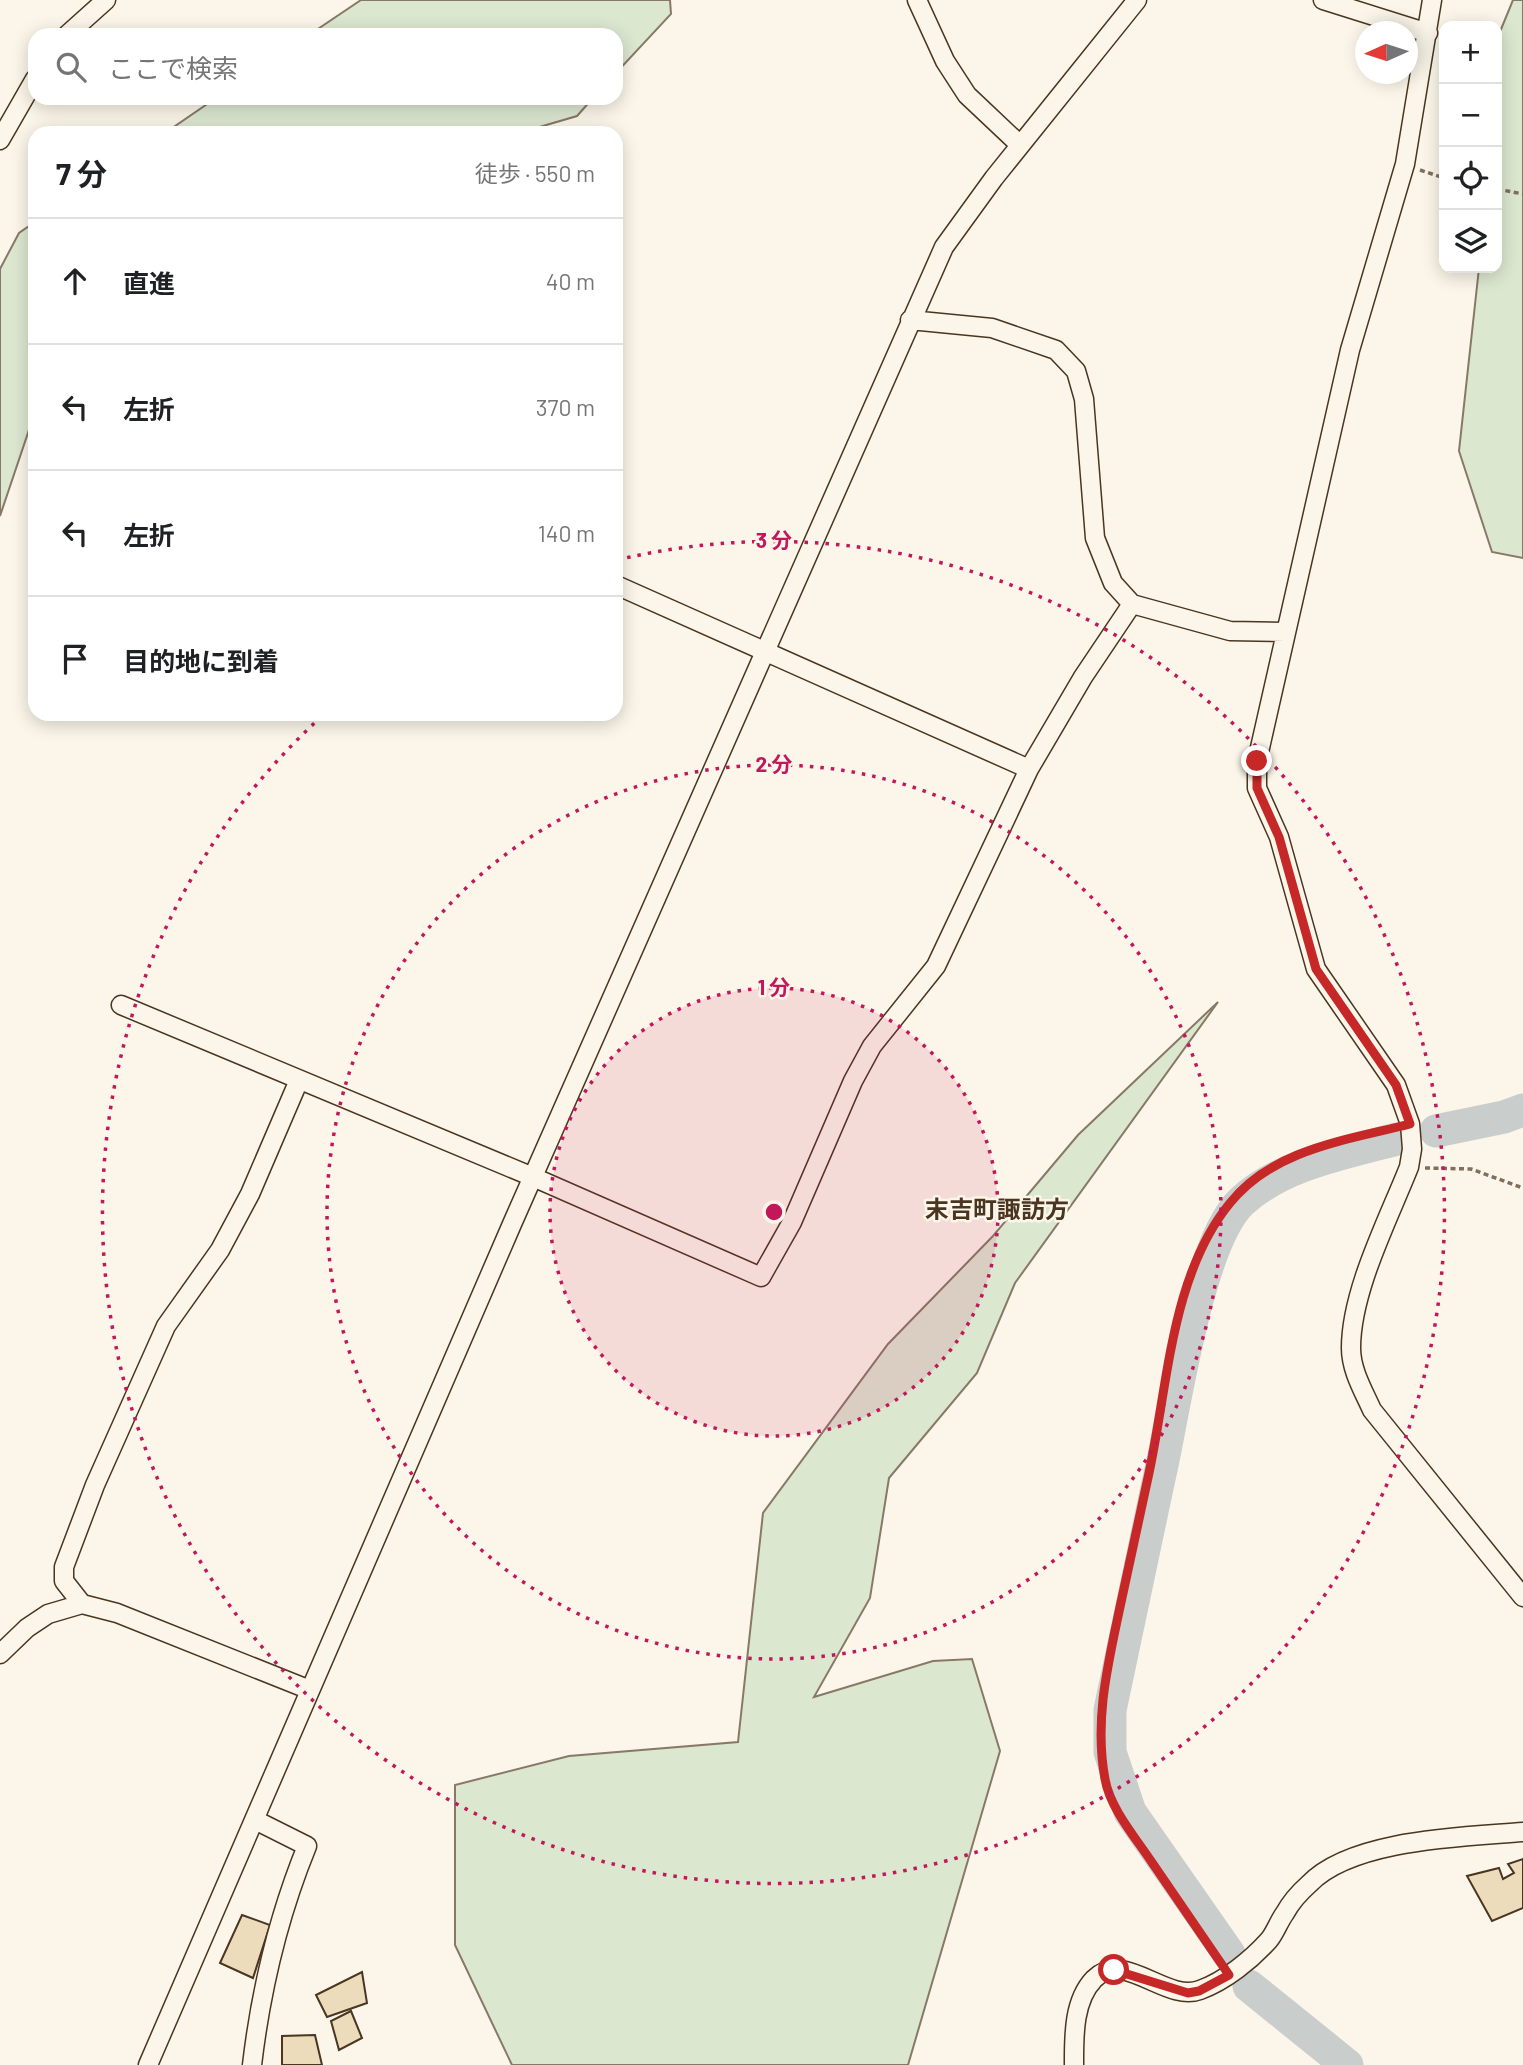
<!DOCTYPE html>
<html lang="ja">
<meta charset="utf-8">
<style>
:root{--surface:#fff;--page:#f6f6f6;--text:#202124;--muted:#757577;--line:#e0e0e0}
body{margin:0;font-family:Barlow,"Noto Sans JP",sans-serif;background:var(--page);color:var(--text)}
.controls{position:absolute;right:21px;top:21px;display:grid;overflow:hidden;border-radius:14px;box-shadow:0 4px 18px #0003}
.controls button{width:63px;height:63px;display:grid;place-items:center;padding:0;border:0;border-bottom:2px solid var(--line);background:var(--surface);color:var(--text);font:35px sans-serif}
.compass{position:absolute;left:1355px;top:21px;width:63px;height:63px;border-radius:50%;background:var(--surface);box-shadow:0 4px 18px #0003;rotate:267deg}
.stop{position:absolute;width:21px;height:21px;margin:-16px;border:5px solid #c62828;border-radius:50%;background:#fff}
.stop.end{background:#c62828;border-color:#fff;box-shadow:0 2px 7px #0008}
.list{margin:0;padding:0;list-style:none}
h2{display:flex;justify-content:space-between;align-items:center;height:91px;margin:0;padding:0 28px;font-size:30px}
h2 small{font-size:23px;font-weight:400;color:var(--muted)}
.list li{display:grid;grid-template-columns:46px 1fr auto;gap:21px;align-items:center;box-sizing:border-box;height:126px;padding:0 28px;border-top:2px solid var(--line)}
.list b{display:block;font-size:26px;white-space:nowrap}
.list em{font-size:23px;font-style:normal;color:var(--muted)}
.icon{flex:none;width:38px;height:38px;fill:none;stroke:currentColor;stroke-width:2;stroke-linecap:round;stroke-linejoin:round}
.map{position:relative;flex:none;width:1523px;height:2065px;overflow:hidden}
.search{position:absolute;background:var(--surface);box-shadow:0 4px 18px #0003;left:28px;top:28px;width:595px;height:77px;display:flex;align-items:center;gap:18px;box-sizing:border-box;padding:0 24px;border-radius:21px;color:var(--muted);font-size:26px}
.panel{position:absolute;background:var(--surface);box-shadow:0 4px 18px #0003;left:28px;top:126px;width:595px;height:595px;border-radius:21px}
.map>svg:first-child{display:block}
.green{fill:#dce7d0;stroke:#887966;stroke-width:2}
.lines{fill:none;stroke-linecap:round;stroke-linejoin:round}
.river{stroke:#c9cecd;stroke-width:33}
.building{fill:#ecdcbc;stroke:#4a3520;stroke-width:2}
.street-casing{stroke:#4a3520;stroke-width:21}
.path{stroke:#7f6f5c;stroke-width:3.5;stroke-dasharray:5 3.5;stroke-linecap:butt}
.street{stroke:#fbf6e9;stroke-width:18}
.route{stroke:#c62828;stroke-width:9}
.ring{fill:none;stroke:#c2185b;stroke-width:3.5;stroke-dasharray:3.5 7}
.labels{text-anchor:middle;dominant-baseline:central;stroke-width:5;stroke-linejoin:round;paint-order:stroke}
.quarter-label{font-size:24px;font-weight:bold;fill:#4a3520;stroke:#fbf6e9}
.centre{fill:#c2185b;stroke:#fbf6e9;stroke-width:3.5}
.ring-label{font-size:21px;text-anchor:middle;font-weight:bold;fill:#c2185b;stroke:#fbf6e9;stroke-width:5;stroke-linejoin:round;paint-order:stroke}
</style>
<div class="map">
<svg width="1523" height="2065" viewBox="0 0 1523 2065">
<rect width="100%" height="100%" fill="#fbf6e9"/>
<path class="green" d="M361 0H670L671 14 616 73V35H309Z
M1513 0H1523V558L1492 552 1459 451 1479 268H1497V39Z
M216 98H593L577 116 519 133H165Z
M35 222V412L0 516V269L19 233Z
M1218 1002 1015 1283 977 1373 889 1478 870 1598 814 1697 933 1661 972 1659 1000 1751 908 2065H512L455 1945V1785L569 1756 738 1742 763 1513 888 1344 993 1236 1078 1135Z"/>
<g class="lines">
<path class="river" d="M1436 1131 1504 1117 1523 1110
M1229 1954 1130 1812 1110 1752V1710C1128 1626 1145 1543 1163 1460 1176 1398 1199 1243 1241 1202 1282 1164 1345 1153 1397 1139
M1249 1986 1347 2065"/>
</g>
<path class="building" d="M1523 1859V1908L1492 1921 1467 1876 1499 1868 1503 1879 1514 1873 1508 1864Z
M242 1915 270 1925 253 1978 220 1963Z
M362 1972 367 2003 327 2017 316 1995Z
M351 2011 362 2038 339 2050 331 2021Z
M315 2035 322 2065H282V2036Z"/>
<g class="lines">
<defs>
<path id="street" d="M917 0 945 61 967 95 1020 145
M1323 0 1428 33
M1432 0 1405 164 1350 350 1257 761V788L1279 837 1316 969 1396 1085 1410 1124 1412 1149 1409 1167C1388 1220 1351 1291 1351 1348 1351 1370 1363 1390 1372 1410L1523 1597
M67 35 106 0
M0 140 35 79
M910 320 992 328 1056 350 1076 371 1084 399 1095 538 1113 583 1132 604 1230 631 1285 632
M616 585 1029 769
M121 1005 533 1177 761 1277 792 1222 853 1081 872 1046 936 966 1029 769 1083 677 1132 604
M82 1604 64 1581V1567L95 1485 166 1326 220 1250 250 1194 299 1080
M0 1654 27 1628 48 1614 82 1604 117 1613 310 1690
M148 2065 512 1224 944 247 994 178 1137 0
M252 2065C261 1989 278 1917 307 1846L255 1820
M1074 2065C1074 2037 1073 2001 1094 1979 1124 1949 1166 2003 1200 1990 1225 1981 1251 1960 1269 1940 1275 1933 1279 1921 1285 1913 1291 1902 1300 1892 1309 1884 1352 1839 1464 1837 1523 1832"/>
</defs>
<use href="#street" class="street-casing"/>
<path class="path" d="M1420 170 1444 178
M1497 189 1523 194
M1425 1168 1471 1169 1523 1188
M1219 1960 1124 1821 1105 1782 1100 1733 1103 1685 1164 1405 1168 1355 1195 1264 1210 1231 1230 1202 1250 1182 1283 1161 1309 1149 1394 1128"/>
<use href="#street" class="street"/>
</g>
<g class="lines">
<path class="route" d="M1114 1970 1188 1993 1199 1991 1229 1975C1203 1937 1177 1899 1151 1861 1135 1837 1110 1808 1105 1779 1094 1720 1108 1664 1120 1607 1130 1562 1139 1518 1149 1473 1168 1385 1171 1275 1230 1203 1273 1149 1347 1140 1410 1124L1396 1085 1316 969 1279 837 1257 788V761"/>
</g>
<circle cx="774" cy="1212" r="224" fill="#c2185b" fill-opacity=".12"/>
<g class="ring">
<circle cx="774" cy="1212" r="224"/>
<circle cx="774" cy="1212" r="447"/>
<path d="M617 560A671 671 0 1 1 321 717"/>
</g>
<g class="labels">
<g class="quarter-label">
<text x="997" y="1208">末吉町諏訪方</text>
</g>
</g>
<circle cx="774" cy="1212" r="10" class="centre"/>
<g class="ring-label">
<text x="774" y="548">3 分</text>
<text x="774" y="772">2 分</text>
<text x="774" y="995">1 分</text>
</g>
</svg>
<div class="controls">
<button>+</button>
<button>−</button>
<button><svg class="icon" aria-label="locate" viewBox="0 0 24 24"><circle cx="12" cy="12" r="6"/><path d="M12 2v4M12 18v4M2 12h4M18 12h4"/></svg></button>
<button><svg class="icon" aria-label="layers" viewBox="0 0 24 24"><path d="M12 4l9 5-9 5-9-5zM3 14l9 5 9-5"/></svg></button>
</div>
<svg class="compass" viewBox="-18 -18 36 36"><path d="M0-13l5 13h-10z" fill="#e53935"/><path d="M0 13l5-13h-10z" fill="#757577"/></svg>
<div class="stop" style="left:1114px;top:1970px"></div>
<div class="stop end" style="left:1257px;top:761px"></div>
<div class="search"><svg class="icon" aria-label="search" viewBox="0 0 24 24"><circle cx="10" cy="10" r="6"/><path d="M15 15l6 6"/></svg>ここで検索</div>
<section class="panel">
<h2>7 分<small>徒歩 · 550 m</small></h2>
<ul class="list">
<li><svg class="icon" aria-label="ahead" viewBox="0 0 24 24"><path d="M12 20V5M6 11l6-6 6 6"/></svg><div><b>直進</b></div><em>40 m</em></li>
<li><svg class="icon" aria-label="left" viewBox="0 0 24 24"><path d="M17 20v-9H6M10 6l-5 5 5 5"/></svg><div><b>左折</b></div><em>370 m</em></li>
<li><svg class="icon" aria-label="left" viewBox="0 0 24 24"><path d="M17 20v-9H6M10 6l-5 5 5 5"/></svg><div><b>左折</b></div><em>140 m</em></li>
<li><svg class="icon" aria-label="arrive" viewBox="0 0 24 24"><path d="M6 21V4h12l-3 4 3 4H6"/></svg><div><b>目的地に到着</b></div></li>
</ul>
</section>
</div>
